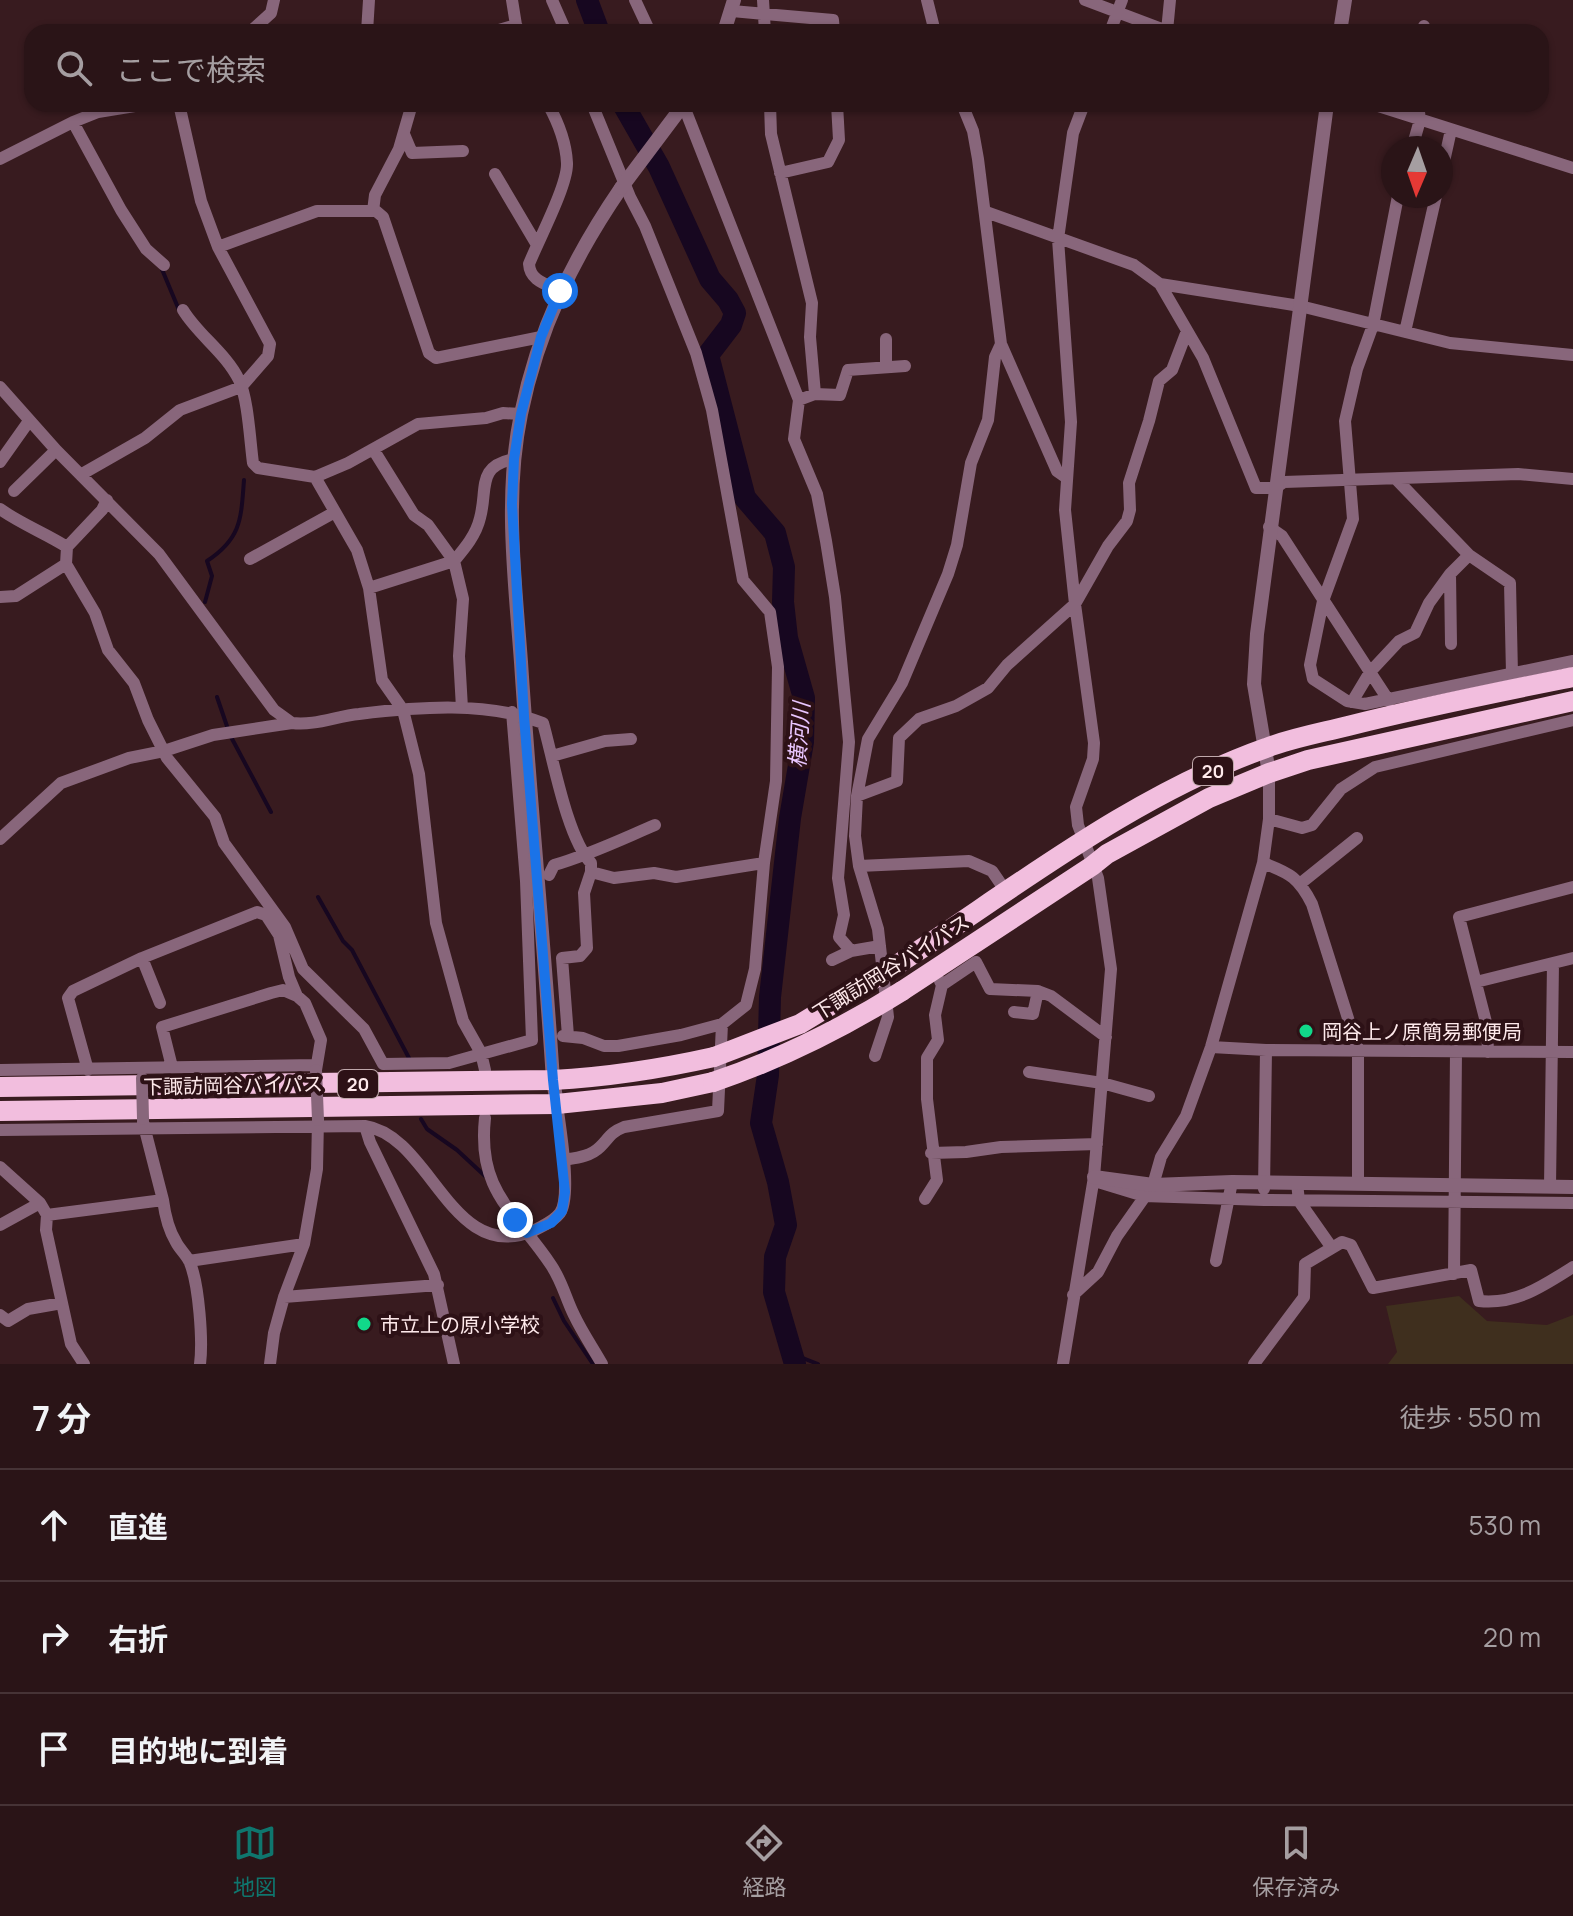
<!DOCTYPE html>
<html lang="ja">
<meta charset="utf-8">
<style>
:root{--surface:#2a1417;--page:#321d20;--text:#f1f3f6;--muted:#a59ea1;--line:#463336;--accent:#0f766e}
body{margin:0;font-family:Manrope,"Noto Sans JP",sans-serif;background:var(--page);color:var(--text)}
.compass{position:absolute;left:1381px;top:136px;width:72px;height:72px;border-radius:50%;background:var(--surface);box-shadow:0 2px 6px #0004;rotate:182deg}
.stop{position:absolute;width:24px;height:24px;margin:-18px;border:6px solid #1a73e8;border-radius:50%;background:#fff}
.stop.end{background:#1a73e8;border-color:#fff;box-shadow:0 2px 8px #0008}
.list{margin:0;padding:0;list-style:none}
h2{display:flex;justify-content:space-between;align-items:center;height:104px;margin:0;padding:0 32px;font-size:34px}
h2 small{font-size:26px;font-weight:400;color:var(--muted)}
.list li{display:grid;grid-template-columns:52px 1fr auto;gap:24px;align-items:center;box-sizing:border-box;height:112px;padding:0 32px;border-top:2px solid var(--line)}
.list b{display:block;font-size:30px;white-space:nowrap}
.list em{font-size:26px;font-style:normal;color:var(--muted)}
.icon{flex:none;width:44px;height:44px;fill:none;stroke:currentColor;stroke-width:2;stroke-linecap:round;stroke-linejoin:round}
.map{position:relative;flex:none;width:1573px;height:1364px;overflow:hidden}
.search{position:absolute;background:var(--surface);box-shadow:0 2px 6px #0004;left:24px;right:24px;top:24px;height:88px;display:flex;align-items:center;gap:20px;box-sizing:border-box;padding:0 28px;border-radius:24px;color:var(--muted);font-size:30px}
.sheet{height:440px;background:var(--surface)}
nav{display:flex;justify-content:space-around;align-items:center;box-sizing:border-box;height:112px;border-top:2px solid var(--line);background:var(--surface);font-size:22px;color:var(--muted)}
nav a{display:grid;justify-items:center;gap:4px}
nav .on{color:var(--accent)}
.map>svg:first-child{display:block}
.green{fill:#3f2f1e}
.lines{fill:none;stroke-linecap:round;stroke-linejoin:round}
.stream{stroke:#170720;stroke-width:4}
.river{stroke:#170720;stroke-width:22}
.minor{stroke:#88667b;stroke-width:12}
.tertiary{stroke:#88667b;stroke-width:14}
.trunk{stroke:#f2bede;stroke-width:20}
.minor-bridge{stroke:#88667b;stroke-width:12}
.tertiary-bridge{stroke:#88667b;stroke-width:14}
.trunk-bridge{stroke:#f2bede;stroke-width:20}
.route{stroke:#1a73e8;stroke-width:10}
.poi-dot{fill:#11d98a;stroke:#2d1116;stroke-width:3}
.labels{text-anchor:middle;dominant-baseline:central;stroke-width:8;stroke-linejoin:round;paint-order:stroke}
.shield{fill:#2d1116;stroke:#bfa8ab;stroke-width:2}
.shield-label{font-size:18px;font-weight:bold;fill:#fee9eb}
.street-label{font-size:20px;fill:#fee9eb;stroke:#2d1116}
.poi-label{font-size:20px;fill:#fee9eb;stroke:#2d1116;text-anchor:start}
.water-label{font-size:22px;font-style:italic;fill:#e9c6ff;stroke:#2d1116}
</style>
<div class="map">
<svg width="1573" height="1364" viewBox="0 0 1573 1364">
<rect width="100%" height="100%" fill="#381b1f"/>
<path class="green" d="M1459 1296 1487 1321 1547 1325 1573 1315V1364H1388L1397 1352 1386 1306Z"/>
<g class="lines">
<path class="stream" d="M161 267 179 310
M205 602 212 576 207 561C242 538 241 518 244 480
M217 697 230 735 271 812
M318 897 343 941 352 950 409 1058
M421 1119 427 1129 457 1150 485 1176
M553 1298 564 1321 593 1364
M790 1353 818 1364"/>
<path class="river" d="M587 0 599 32
M623 104 659 167 710 279 728 300 735 313 731 325 708 355 745 498 775 533 784 567 783 602 787 638 804 698 803 742 790 818 770 997 768 1075 761 1123 778 1182 786 1225 775 1257 774 1292 795 1364"/>
<path class="minor" d="M512 0 516 25 520 32
M552 0 566 32
M635 0 650 32
M763 0 765 32
M927 0 935 32
M1085 0 1170 32
M732 11 833 20 834 32
M1167 31 1170 0
M250 32 271 13 274 0
M367 32 369 0
M492 32 516 25
M1110 32 1122 0
M1424 32V26
M548 104C558 122 566 142 567 163 568 185 538 241 529 264 530 281 546 284 560 291
M683 104 799 400 794 439 817 494 826 541 835 597 849 742 838 878 844 915 839 937 851 951
M770 104 771 134 812 303 810 337 815 394 799 400
M962 104 973 131 978 159 1001 344 1057 471 1067 478
M1372 104 1573 168
M73 122 121 210 146 249 164 265
M404 134 412 153 463 151
M1412 148 1420 120 1418 104
M0 159 73 122 98 112 147 104
M780 173 828 162 839 140 837 104
M495 174 537 245
M1441 175 1451 130
M1398 196 1373 325 1357 369 1345 421 1353 519 1323 601 1310 665 1313 679 1347 701 1365 704 1573 661
M373 211 375 195 399 149 412 104
M986 212 1134 265 1160 284 1203 358 1256 488H1275L1284 482 1518 474 1573 479
M218 247 317 211H376L383 217 429 353 436 358 541 337
M1160 284 1300 306 1450 343 1573 355
M183 310C198 335 226 353 239 380 248 398 250 441 253 463L258 468 315 477 357 550 369 588 382 680 403 710 419 774 436 923 463 1021 481 1053 485 1070
M1405 332 1436 196
M886 339V367
M0 387 56 450 159 554 274 710 292 723
M815 394 840 395 848 370 905 366
M0 462 29 421
M82 474 145 438 180 410 241 387 268 356 270 344 218 247 201 201 179 104
M315 477 348 463 418 424 486 418 503 413 521 414
M1397 480 1469 555
M14 491 56 450
M107 500 102 510 67 547 66 564 95 613 108 650 134 683 148 720 167 758 215 817 224 843 285 927 279 935
M0 509C21 524 45 533 67 547
M1269 527 1282 536 1370 672 1352 702
M250 559 335 512
M369 588 454 561 428 525 414 515 373 449
M0 597 16 596 66 564
M1451 644 1450 574 1469 555 1510 583 1512 674
M1389 701 1370 672 1399 641 1415 633 1429 603 1450 574
M462 708 459 656 463 599 454 561C465 548 476 535 480 518 488 489 476 466 514 459
M552 756 605 741 631 739
M857 796 897 781 899 738 919 719 956 706 988 688 1007 665 1075 604 1108 546 1127 521 1130 510 1129 483 1149 421 1159 381 1172 370 1187 331
M1269 819 1302 828 1312 825 1341 789 1375 767 1573 720
M0 839 61 783 129 758 164 751 213 735 292 723C314 726 337 716 359 714 419 707 486 701 543 723 553 758 567 838 591 863V872L584 893 587 948 580 956 562 958 568 1036
M1263 863C1290 873 1299 878 1312 904L1358 1050V1184
M859 866 969 861 992 871 1007 893
M591 872 614 878 654 873 676 877 764 863
M549 875 554 865C589 855 622 839 655 825
M1301 883 1357 838
M285 927 303 969 364 1029 383 1064 449 1063 532 1040 526 881 512 712
M142 958 160 1003
M832 960 851 951 880 946
M940 981 942 985 976 962 990 989 1038 991
M1476 982 1573 958
M1014 1012 1033 1014 1038 991 1051 996 1106 1037
M563 1036 583 1038 604 1046H618L681 1035 722 1024 746 1005 755 969 764 863 776 781 778 667 770 612 743 580 712 410 696 353 645 226 630 197 592 104
M1211 1047 1266 1050 1573 1052
M1488 1052 1487 1026 1459 917 1573 887
M875 1056 888 1017 878 929 859 866 855 836 857 796 868 739 902 683 948 574 957 545 971 463 988 420 995 357 1001 344
M172 1067 162 1027 271 993 283 990 297 996
M0 1070 315 1065
M88 1070 68 998 73 991 142 958 257 912 266 915 279 935 289 977 297 996 305 1003 321 1040 316 1070
M1029 1072 1102 1083 1149 1096
M485 1118C477 1192 515 1211 551 1265 562 1281 566 1299 574 1315 582 1332 593 1348 602 1364
M143 1122 163 1200
M365 1126 370 1142 434 1274 454 1364
M0 1130 365 1126C432 1136 451 1267 535 1230 544 1225 553 1222 560 1213 572 1196 560 1127 557 1104
M931 1153 966 1152 1001 1147 1097 1144
M563 1160C575 1158 590 1157 600 1147 609 1138 611 1132 624 1127L718 1111 722 1024
M0 1167 40 1203 47 1215 46 1230 71 1344 84 1364
M1098 1182 1144 1196 1264 1200 1573 1203
M1297 1183 1299 1201 1332 1248
M1550 1187 1553 963
M1264 1189 1266 1050
M925 1199 937 1180 927 1099V1058L938 1040 935 1015 942 985
M47 1215 163 1200C165 1215 168 1229 176 1242 180 1250 187 1255 190 1263 199 1285 203 1341 200 1364
M0 1225 40 1203
M189 1261 304 1244
M1216 1261 1232 1182
M1454 1274 1456 1051
M1073 1295 1098 1272 1117 1236 1153 1185 1161 1157 1186 1116 1211 1047 1263 863 1269 819V773
M284 1297 438 1285
M0 1315 8 1321 28 1309 62 1303
M270 1364 274 1333 284 1297 304 1244 317 1169 318 1120
M1063 1364 1094 1177 1111 969 1098 878 1078 825 1076 807 1093 759 1094 743 1075 604 1065 510 1071 422 1058 239 1073 133 1084 104
M1254 1364 1304 1297 1305 1264 1342 1242 1351 1245 1373 1288 1471 1270 1479 1301C1516 1305 1543 1286 1573 1267"/>
<path class="tertiary" d="M724 32 734 0
M1340 32 1345 0
M1269 773 1254 684 1257 634 1327 104
M557 1104 553 1080C544 940 530 801 521 662 515 580 504 496 521 414 538 330 573 258 621 188
M1094 1177 1153 1185 1232 1182 1573 1187"/>
<path class="trunk" d="M895 966C1014 889 1131 796 1266 748 1292 738 1320 733 1348 726 1422 707 1498 692 1573 677
M902 991 1092 866 1107 854 1209 798 1269 773 1308 760 1573 701
M0 1087 553 1080C608 1077 660 1069 714 1057
M0 1111 557 1104 662 1093 713 1082"/>
<path class="minor-bridge" d="M316 1070 318 1120
M142 1078 143 1119"/>
<path class="tertiary-bridge" d="M621 188 681 108"/>
<path class="trunk-bridge" d="M714 1057 800 1024 895 966
M713 1082C781 1059 841 1029 902 991"/>
</g>
<g class="lines">
<path class="route" d="M515 1220 527 1233 551 1223 562 1211 565 1192 553 1080 524 716 512 504 514 459 521 414 541 337 560 291"/>
</g>
<g class="poi-dot">
<circle cx="1306" cy="1031" r="8"/>
<circle cx="364" cy="1324" r="8"/>
</g>
<g class="labels">
<g class="shield">
<rect x="1193" y="757" width="40" height="28" rx="6"/>
<rect x="338" y="1070" width="40" height="28" rx="6"/>
</g>
<g class="shield-label">
<text x="1213" y="771">20</text>
<text x="358" y="1084">20</text>
</g>
<g class="street-label">
<text transform="translate(891 967) rotate(-32)">下諏訪岡谷バイパス</text>
<text transform="translate(233 1085) rotate(-1)">下諏訪岡谷バイパス</text>
</g>
<g class="poi-label">
<text x="1322" y="1031">岡谷上ノ原簡易郵便局</text>
<text x="380" y="1324">市立上の原小学校</text>
</g>
<g class="water-label">
<text transform="translate(799 735) rotate(-86)">横河川</text>
</g>
</g>
</svg>
<svg class="compass" viewBox="-18 -18 36 36"><path d="M0-13l5 13h-10z" fill="#e53935"/><path d="M0 13l5-13h-10z" fill="#a59ea1"/></svg>
<div class="stop" style="left:560px;top:291px"></div>
<div class="stop end" style="left:515px;top:1220px"></div>
<div class="search"><svg class="icon" aria-label="search" viewBox="0 0 24 24"><circle cx="10" cy="10" r="6"/><path d="M15 15l6 6"/></svg>ここで検索</div>
</div>
<section class="sheet">
<h2>7 分<small>徒歩 · 550 m</small></h2>
<ul class="list">
<li><svg class="icon" aria-label="ahead" viewBox="0 0 24 24"><path d="M12 20V5M6 11l6-6 6 6"/></svg><div><b>直進</b></div><em>530 m</em></li>
<li><svg class="icon" aria-label="right" viewBox="0 0 24 24"><path d="M7 20v-9h11M14 6l5 5-5 5"/></svg><div><b>右折</b></div><em>20 m</em></li>
<li><svg class="icon" aria-label="arrive" viewBox="0 0 24 24"><path d="M6 21V4h12l-3 4 3 4H6"/></svg><div><b>目的地に到着</b></div></li>
</ul>
</section>
<nav>
<a class="on"><svg class="icon" aria-label="map" viewBox="0 0 24 24"><path d="M3 6l6-2 6 2 6-2v14l-6 2-6-2-6 2zM9 4v14M15 6v14"/></svg>地図</a>
<a><svg class="icon" aria-label="directions" viewBox="0 0 24 24"><path d="M12 3l9 9-9 9-9-9zM9 14v-3h6M13 9l2 2-2 2"/></svg>経路</a>
<a><svg class="icon" aria-label="saved" viewBox="0 0 24 24"><path d="M7 4h10v16l-5-4-5 4z"/></svg>保存済み</a>
</nav>
